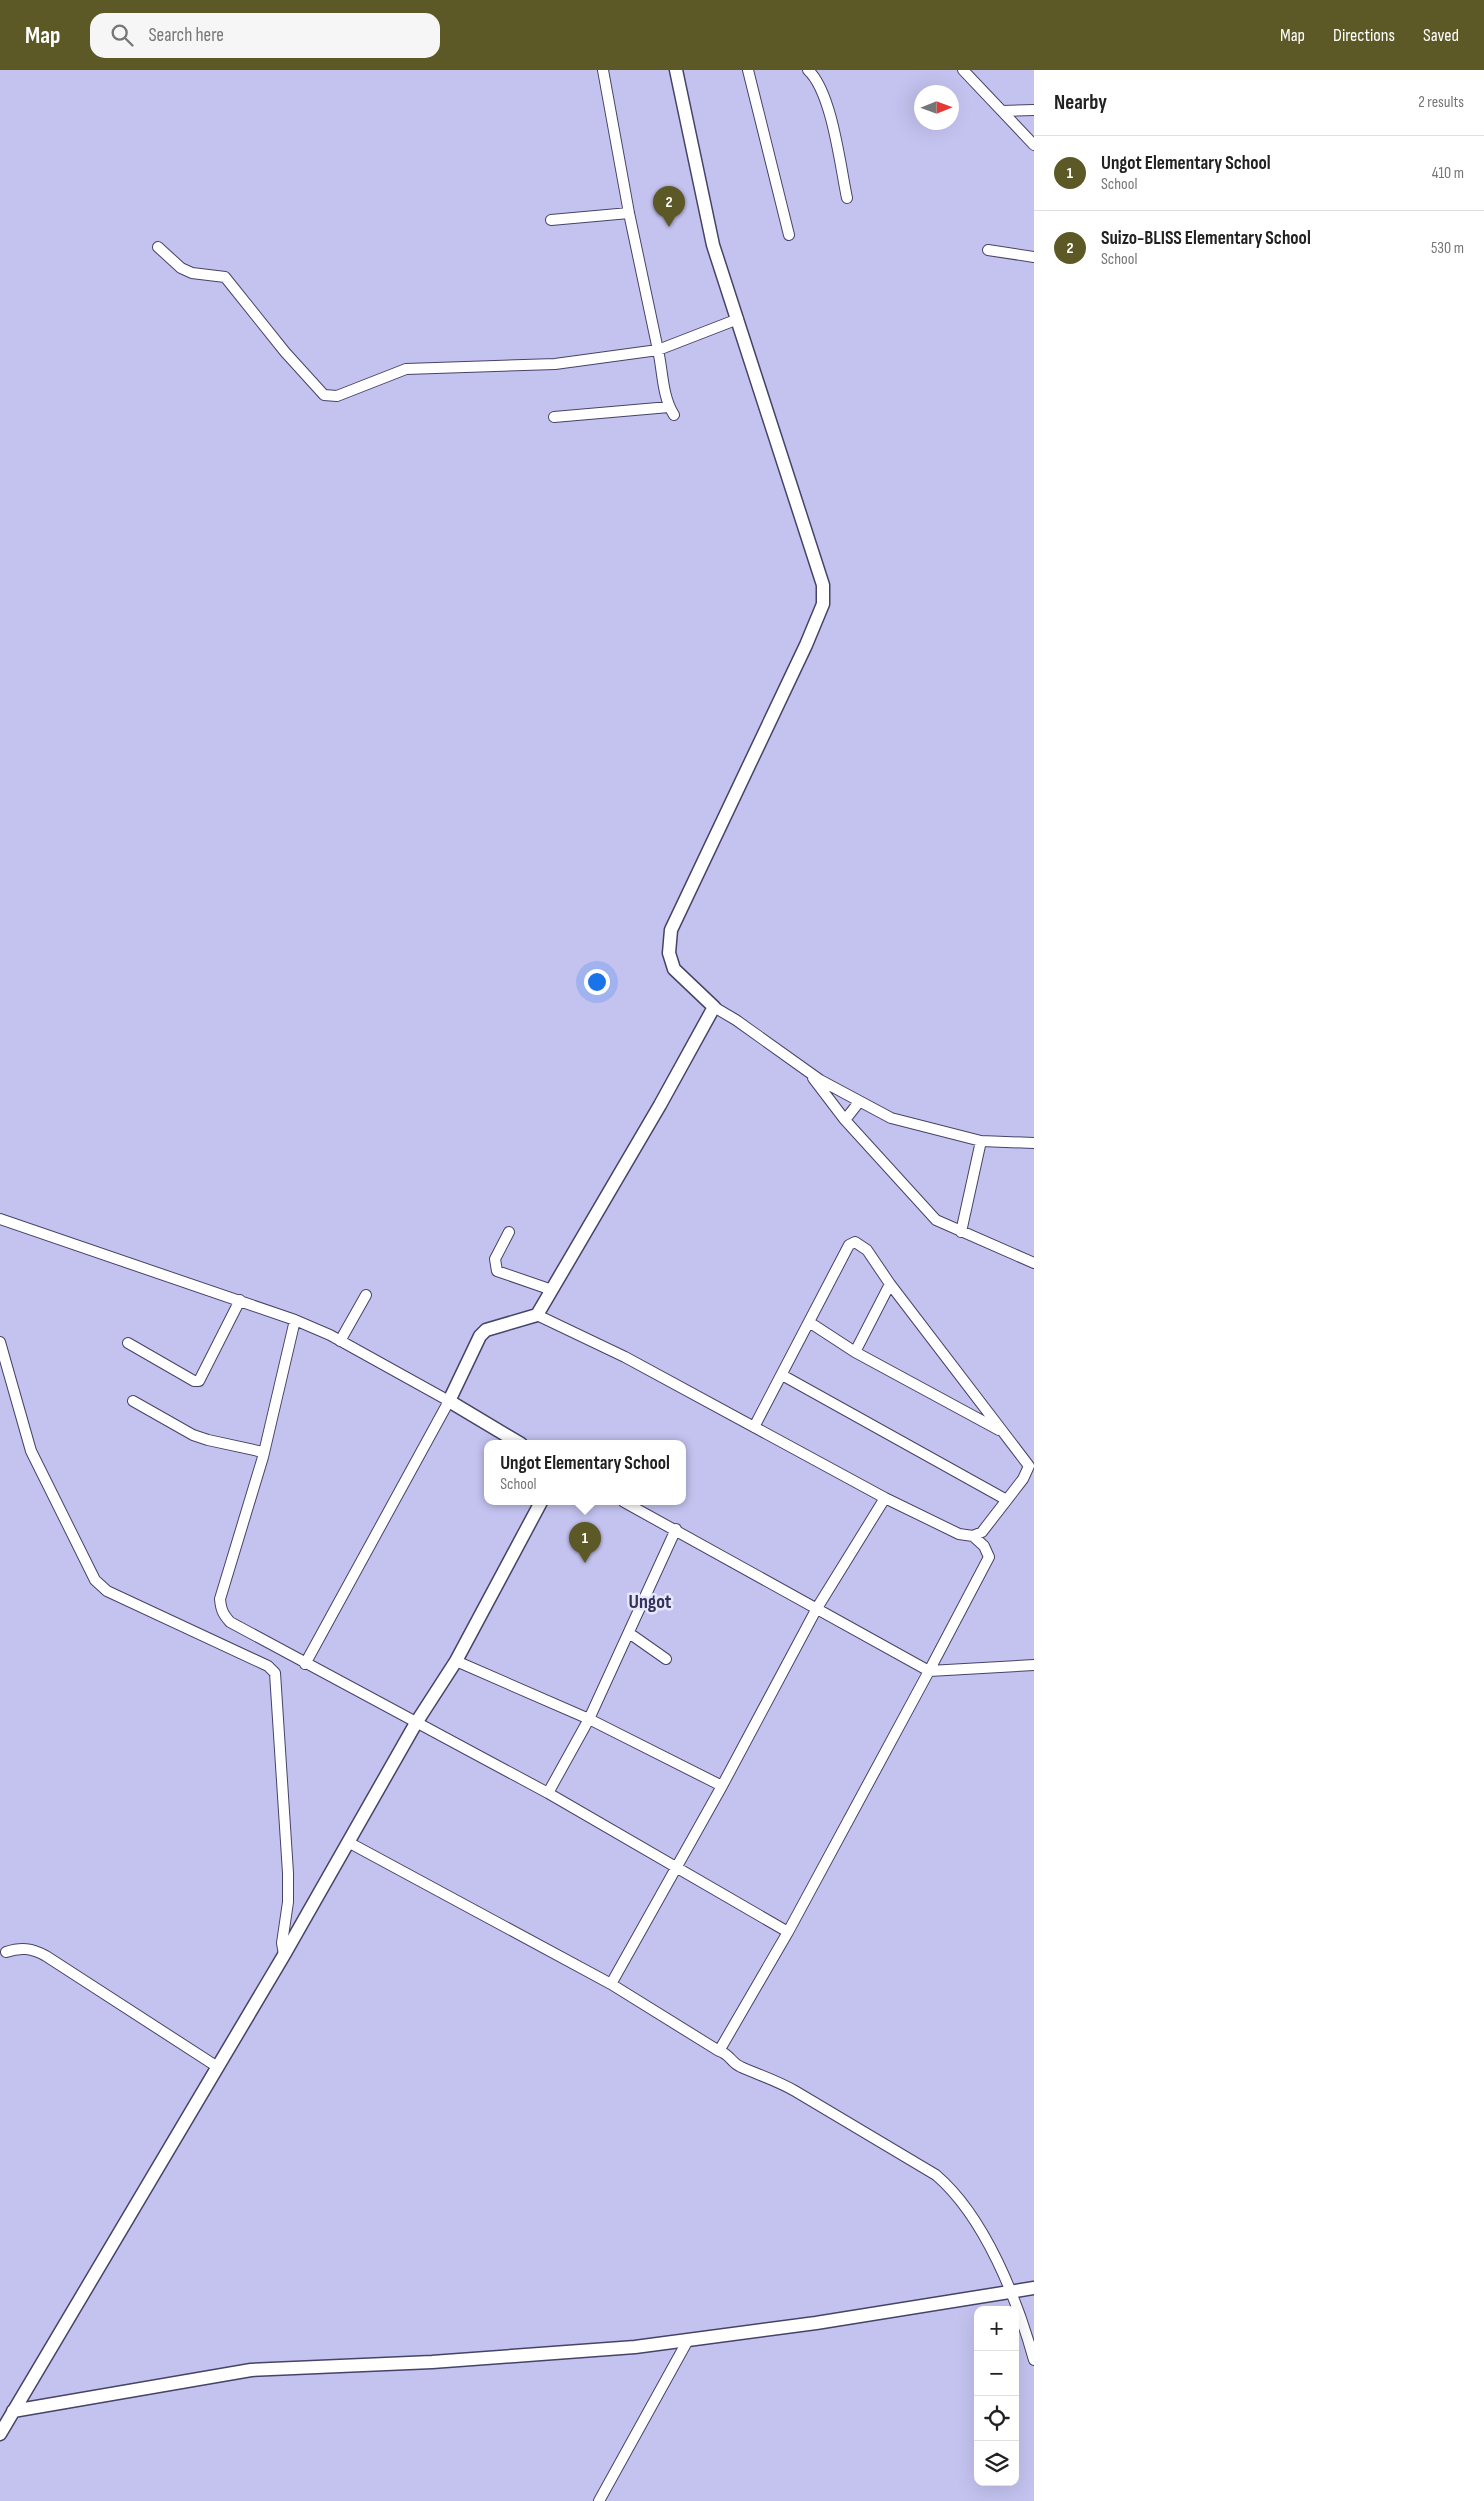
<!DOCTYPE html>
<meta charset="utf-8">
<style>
:root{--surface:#fff;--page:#f6f6f6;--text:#222;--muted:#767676;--line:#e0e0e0;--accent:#5c5926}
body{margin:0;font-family:"Sofia Sans Condensed",sans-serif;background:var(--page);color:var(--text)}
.controls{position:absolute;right:15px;bottom:15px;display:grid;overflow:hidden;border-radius:10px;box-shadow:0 5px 20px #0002}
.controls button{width:45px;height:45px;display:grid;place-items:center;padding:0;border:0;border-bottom:1px solid var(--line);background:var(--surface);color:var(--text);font:25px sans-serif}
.compass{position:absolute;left:914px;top:15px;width:45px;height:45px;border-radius:50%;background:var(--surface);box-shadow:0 5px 20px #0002;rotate:89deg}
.you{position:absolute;left:596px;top:911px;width:18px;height:18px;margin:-12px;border:4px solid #fff;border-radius:50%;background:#1a73e8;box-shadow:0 0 0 8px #1a73e833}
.badge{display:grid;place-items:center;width:32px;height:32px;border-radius:50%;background:var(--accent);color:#fff;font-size:16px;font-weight:700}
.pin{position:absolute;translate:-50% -41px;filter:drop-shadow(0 1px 2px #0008)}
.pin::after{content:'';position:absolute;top:26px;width:18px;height:15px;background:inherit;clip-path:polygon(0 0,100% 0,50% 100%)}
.popup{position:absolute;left:484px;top:1370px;width:202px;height:65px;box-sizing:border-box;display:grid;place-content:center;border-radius:10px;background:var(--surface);filter:drop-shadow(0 1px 4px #0005);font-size:16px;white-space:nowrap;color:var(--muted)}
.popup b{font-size:19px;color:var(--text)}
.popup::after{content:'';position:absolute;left:50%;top:100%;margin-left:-10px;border:10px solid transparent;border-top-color:var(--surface)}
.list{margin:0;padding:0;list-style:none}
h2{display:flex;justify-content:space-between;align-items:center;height:65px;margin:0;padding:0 20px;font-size:21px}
h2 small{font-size:16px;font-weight:400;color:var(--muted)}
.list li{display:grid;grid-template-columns:32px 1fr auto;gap:15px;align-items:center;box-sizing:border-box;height:75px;padding:0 20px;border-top:1px solid var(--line)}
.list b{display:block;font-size:19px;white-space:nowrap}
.list p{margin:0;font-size:16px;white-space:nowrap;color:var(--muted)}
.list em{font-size:16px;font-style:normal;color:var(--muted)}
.icon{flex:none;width:28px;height:28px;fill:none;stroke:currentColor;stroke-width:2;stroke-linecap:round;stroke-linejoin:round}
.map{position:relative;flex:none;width:1034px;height:2431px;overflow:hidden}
header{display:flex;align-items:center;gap:30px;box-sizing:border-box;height:70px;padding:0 25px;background:var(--accent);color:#fff}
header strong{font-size:24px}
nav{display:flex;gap:28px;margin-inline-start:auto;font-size:18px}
.search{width:350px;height:45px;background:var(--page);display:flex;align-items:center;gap:12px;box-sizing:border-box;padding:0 18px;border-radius:15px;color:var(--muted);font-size:19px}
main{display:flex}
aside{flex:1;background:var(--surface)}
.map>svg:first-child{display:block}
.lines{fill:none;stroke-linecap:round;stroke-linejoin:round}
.minor-casing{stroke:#464369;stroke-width:12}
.tertiary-casing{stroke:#464369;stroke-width:15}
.minor{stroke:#fff;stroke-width:10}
.tertiary{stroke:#fff;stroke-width:12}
.labels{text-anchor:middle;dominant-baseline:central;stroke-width:5;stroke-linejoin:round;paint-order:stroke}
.quarter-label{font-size:20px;font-weight:bold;fill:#343256;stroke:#e6e6fd}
</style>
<header>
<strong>Map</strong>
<div class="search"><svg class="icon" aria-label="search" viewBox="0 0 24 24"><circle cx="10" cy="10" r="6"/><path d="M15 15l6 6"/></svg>Search here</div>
<nav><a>Map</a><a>Directions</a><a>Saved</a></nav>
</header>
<main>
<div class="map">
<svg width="1034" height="2431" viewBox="0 0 1034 2431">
<rect width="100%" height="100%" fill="#c4c3f0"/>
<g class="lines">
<defs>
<path id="minor" d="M603 0 629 143 658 280 738 249
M748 0 789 165
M808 0C832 22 840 95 847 128
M963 0 1034 75
M1002 41 1034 40
M551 150 629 143
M158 177 181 198 192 203 225 207 285 282 324 325 337 326 406 299 555 294 658 280C663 302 662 326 674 345
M988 180 1034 187
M554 347 669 337
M714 937 736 950 820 1010 891 1048 981 1071 1034 1073
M813 1008 845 1050 936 1150 1034 1193
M845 1050 859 1032
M0 1149 295 1250 330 1265 449 1331 305 1594
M509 1162 495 1189 497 1201 552 1220
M961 1162 981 1071
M537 1245 625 1287 885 1428 959 1464 973 1466 982 1462 1023 1409 1029 1396
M295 1250 263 1387 220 1529C221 1540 223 1544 230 1552L548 1723 788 1862
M809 1252 855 1282 999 1360
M340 1271 366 1225
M0 1272 31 1381 95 1510 107 1521 268 1596 275 1603 288 1803V1832L282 1873 284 1885
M128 1273 194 1311H199L240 1230
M855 1282 890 1214
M782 1305 1005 1429
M133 1331 193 1365 208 1370 263 1382
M754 1357 849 1175 855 1172 867 1180 890 1214 1029 1396
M629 1563 666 1589
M456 1591 589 1649 722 1716
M929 1601 989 1487 984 1476 973 1466
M929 1601 1034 1595
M548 1723 589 1649 676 1459
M348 1772 611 1914 719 1981 788 1862 929 1601 624 1432
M6 1882C21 1877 32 1878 46 1886L216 1996
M611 1914 722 1716 817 1538 885 1428
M719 1981C730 1984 731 1993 741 1997 759 2005 778 2011 795 2021L936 2105C985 2147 1017 2229 1034 2290
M599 2431 688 2270"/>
<path id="tertiary" d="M521 1374 449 1331 480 1266 486 1260 537 1245 660 1035 714 937 674 899 669 883 671 860 806 575 823 534V515L713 175 676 0
M13 2341 251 2300 432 2292 635 2277 816 2253 1034 2218
M0 2364 284 1885 416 1653 456 1591 541 1432"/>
</defs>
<use href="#minor" class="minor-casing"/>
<use href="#tertiary" class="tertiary-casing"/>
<use href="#minor" class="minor"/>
<use href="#tertiary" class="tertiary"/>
</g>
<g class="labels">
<g class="quarter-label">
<text x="650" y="1532">Ungot</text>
</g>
</g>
</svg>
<div class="controls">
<button>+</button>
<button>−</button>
<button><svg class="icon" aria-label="locate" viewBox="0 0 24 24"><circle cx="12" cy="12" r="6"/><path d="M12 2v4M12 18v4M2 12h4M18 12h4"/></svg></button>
<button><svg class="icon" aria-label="layers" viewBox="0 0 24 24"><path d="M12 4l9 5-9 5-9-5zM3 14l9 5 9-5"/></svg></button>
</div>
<svg class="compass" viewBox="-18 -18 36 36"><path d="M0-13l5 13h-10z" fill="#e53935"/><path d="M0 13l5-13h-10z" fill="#767676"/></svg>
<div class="you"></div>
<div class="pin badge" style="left:585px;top:1493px">1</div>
<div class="popup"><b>Ungot Elementary School</b>School</div>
<div class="pin badge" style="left:669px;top:157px">2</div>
</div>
<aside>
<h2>Nearby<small>2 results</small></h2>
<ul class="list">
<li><span class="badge">1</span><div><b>Ungot Elementary School</b><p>School</p></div><em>410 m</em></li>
<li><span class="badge">2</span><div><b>Suizo-BLISS Elementary School</b><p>School</p></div><em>530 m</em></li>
</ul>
</aside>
</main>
